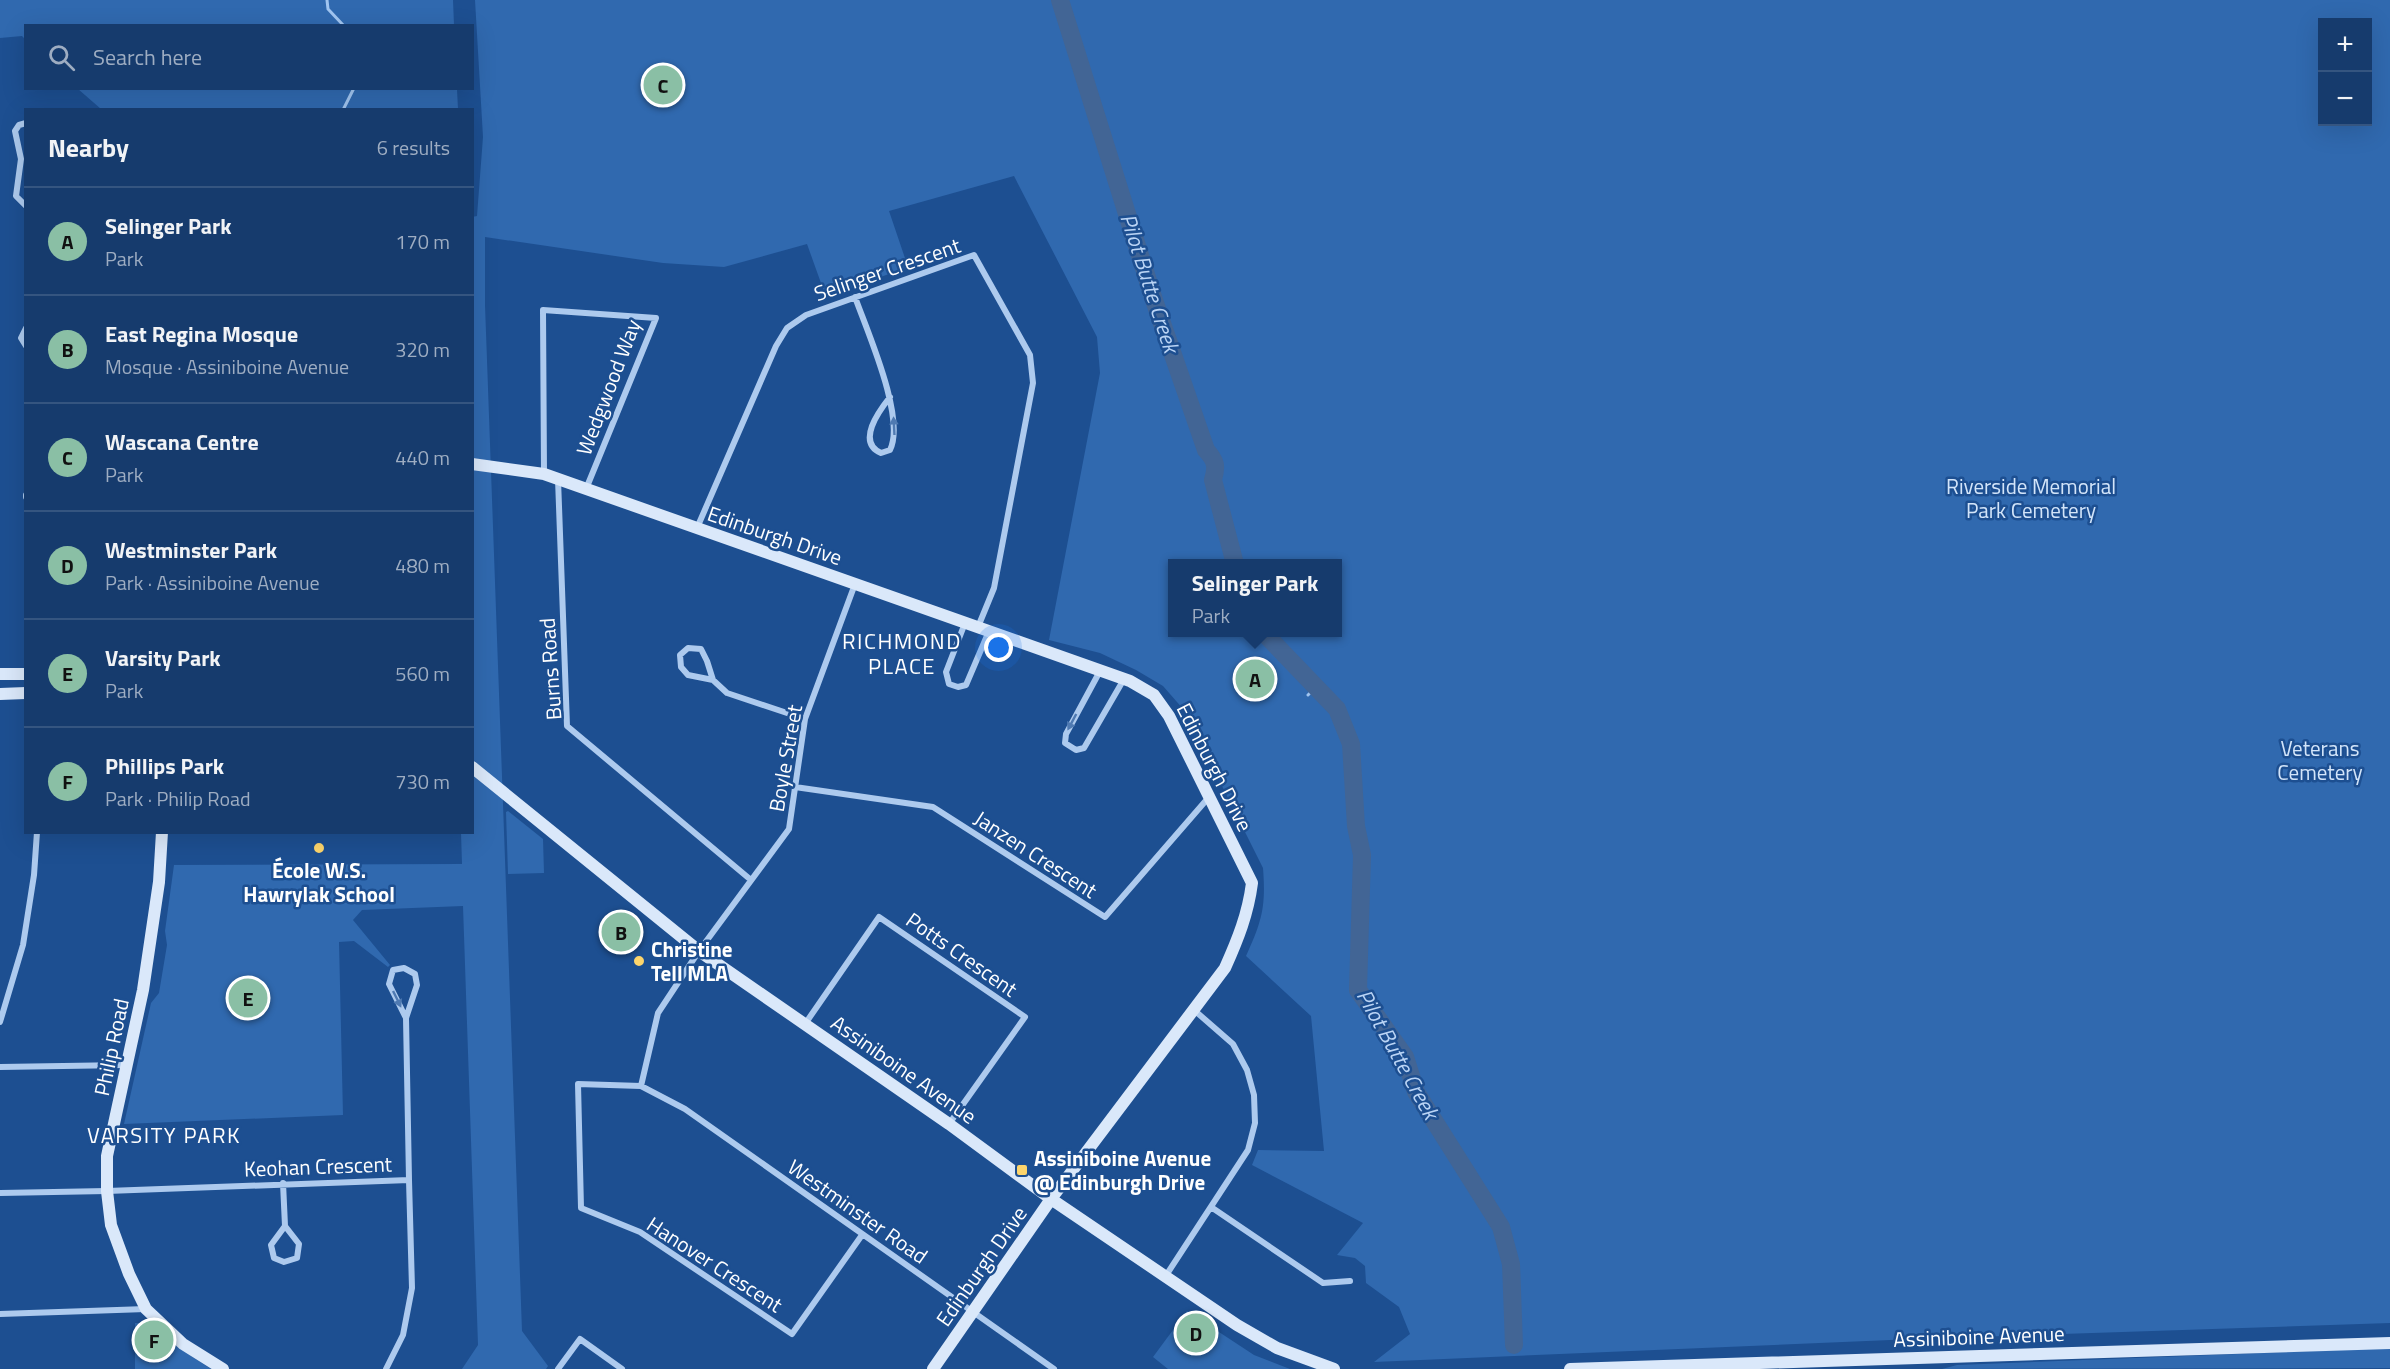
<!DOCTYPE html>
<meta charset="utf-8">
<style>
:root{--surface:#163b6d;--page:#1f4272;--text:#f1f3f6;--muted:#9eadc2;--line:#355580;--accent:#8abfa5}
body{margin:0;font-family:"Titillium Web",sans-serif;background:var(--page);color:var(--text)}
.controls{position:absolute;right:18px;top:18px;display:grid;overflow:hidden;border-radius:0px;box-shadow:0 6px 24px #0002}
.controls button{width:54px;height:54px;display:grid;place-items:center;padding:0;border:0;border-bottom:2px solid var(--line);background:var(--surface);color:var(--text);font:30px sans-serif}
.you{position:absolute;left:999px;top:648px;width:21px;height:21px;margin:-15px;border:4px solid #fff;border-radius:50%;background:#1a73e8;box-shadow:0 0 0 9px #1a73e833}
.badge{display:grid;place-items:center;width:39px;height:39px;border-radius:50%;background:var(--accent);color:#111;font-size:20px;font-weight:700}
.pin{position:absolute;translate:-50% -50%;border:3px solid #fff;box-shadow:0 2px 6px #0006}
.popup{position:absolute;left:1168px;top:559px;width:174px;height:78px;box-sizing:border-box;display:grid;place-content:center;border-radius:0px;background:var(--surface);filter:drop-shadow(0 2px 4px #0005);font-size:20px;white-space:nowrap;color:var(--muted)}
.popup b{font-size:22px;color:var(--text)}
.popup::after{content:'';position:absolute;left:50%;top:100%;margin-left:-12px;border:12px solid transparent;border-top-color:var(--surface)}
.list{margin:0;padding:0;list-style:none}
h2{display:flex;justify-content:space-between;align-items:center;height:78px;margin:0;padding:0 24px;font-size:26px}
h2 small{font-size:20px;font-weight:400;color:var(--muted)}
.list li{display:grid;grid-template-columns:39px 1fr auto;gap:18px;align-items:center;box-sizing:border-box;height:108px;padding:0 24px;border-top:2px solid var(--line)}
.list b{display:block;font-size:22px;white-space:nowrap}
.list p{margin:0;font-size:20px;white-space:nowrap;color:var(--muted)}
.list em{font-size:20px;font-style:normal;color:var(--muted)}
.icon{flex:none;width:33px;height:33px;fill:none;stroke:currentColor;stroke-width:2;stroke-linecap:round;stroke-linejoin:round}
.map{position:relative;flex:none;width:2390px;height:1369px;overflow:hidden}
.search{position:absolute;background:var(--surface);box-shadow:0 6px 24px #0002;left:24px;top:24px;width:450px;height:66px;display:flex;align-items:center;gap:15px;box-sizing:border-box;padding:0 21px;border-radius:0px;color:var(--muted);font-size:22px}
.panel{position:absolute;background:var(--surface);box-shadow:0 6px 24px #0002;left:24px;top:108px;width:450px;height:726px;border-radius:0px}
.map>svg:first-child{display:block}
.green{fill:#3069af;fill-rule:evenodd}
.lines{fill:none;stroke-linecap:round;stroke-linejoin:round}
.stream{stroke:#a1c5f0;stroke-width:3}
.river{stroke:#426595;stroke-width:18}
.street{stroke:#adcaee;stroke-width:6}
.secondary{stroke:#dae8fa;stroke-width:12}
.oneway{fill:#4f7ab2}
.poi-dot{fill:#fdd56c;stroke:#1d4f91;stroke-width:2}
.labels{text-anchor:middle;dominant-baseline:central;stroke-width:5;stroke-linejoin:round;paint-order:stroke}
.street-label{font-size:21px;fill:#fff;stroke:#1d4f91}
.park-label{font-size:21px;fill:#d3e5fa;stroke:#1d4f91}
.poi-label{font-size:21px;font-weight:bold;fill:#fff;stroke:#1d4f91;text-anchor:start}
.water-label{font-size:22px;font-style:italic;fill:#bad4f5;stroke:#1d4f91}
.neighbourhood-label{font-size:22px;letter-spacing:1.5px;fill:#fff;stroke:#1d4f91}
</style>
<div class="map">
<svg width="2390" height="1369" viewBox="0 0 2390 1369">
<rect width="100%" height="100%" fill="#1d4f91"/>
<path class="green" d="M0 0H453L454 25 26 26 25 39 22 36 0 38Z
M475 0H2390V1323L1914 1339 1374 1362 1410 1334 1399 1307 1366 1283 1365 1266 1355 1258 1337 1255 1363 1223 1252 1165 1258 1150 1324 1151 1311 1016 1246 956C1262 921 1266 907 1263 868L1184 710 1163 686 1136 670 1100 653 1049 640 1100 373 1097 337 1014 176 889 211 908 267 826 297 807 244 724 267 663 263 485 237V305L522 1331 548 1366 546 1369H462L478 1345 463 906 362 910 353 920 390 965 388 967 354 941 339 942 343 1115 124 1124 151 1003 159 993 167 945 165 931 174 865 462 864 461 833 472 832V217L477 216 483 137ZM2322 22H2368V122H2322ZM1172 564H1338V632H1172Z
M78 89H457L458 109H101Z
M508 811 543 839 544 873 508 874 506 812Z
M1187 1311 1254 1355 1290 1369H1168L1153 1357Z
M135 1323H153L191 1356 211 1369H135Z
M2390 1348V1368L1942 1369 1957 1365Z"/>
<g class="lines">
<path class="stream" d="M327 0 328 9 344 26
M343 110 354 88
M1308 695 1312 691V683"/>
<path class="river" d="M1060 0 1154 300 1206 450C1216 461 1217 466 1213 480L1235 564
M1263 632 1337 709 1351 744 1356 826 1362 855 1358 990 1405 1057 1416 1092 1501 1227 1511 1264 1514 1345"/>
<path class="street" d="M26 123 19 125 15 131 21 159 16 196 26 206
M855 297C867 331 906 418 890 450L881 453C856 442 879 411 890 397
M26 328 21 338 26 346
M544 474 543 310 656 318 586 489
M558 479 567 726 751 880
M26 495V497
M697 528 776 346 787 328 806 315 974 255 1030 355 1033 383 994 588 978 627
M965 623 946 672 949 684 958 687 966 685 989 631
M1100 671 1066 734 1065 743 1076 750 1084 748 1124 679
M713 680 707 661 701 649 688 648 680 655 681 667 688 675 713 680 727 693 805 719
M795 787 933 807 1105 917 1209 797
M406 1018 389 984 393 970 404 968 415 974 417 985 406 1018 409 1180
M0 1022 23 945 34 875 37 832
M805 1024 879 917 1025 1017 949 1124
M0 1067 126 1065
M641 1086 658 1013 699 951 789 829 805 719 855 584
M283 1183 285 1226 299 1244 297 1258 284 1262 274 1258 271 1245 285 1226
M0 1193 107 1191 409 1180 412 1288 403 1335 386 1369
M1211 1207 1323 1283 1350 1281
M862 1235 792 1334 640 1232 581 1208 578 1084 641 1086 685 1109 1054 1369
M1165 1277 1248 1150 1255 1123 1254 1095 1247 1070 1233 1044 1194 1010
M0 1314 146 1309
M558 1369 580 1339 622 1369"/>
<path class="secondary" d="M472 464 544 474 1130 681 1154 695 1169 716 1252 883C1248 914 1238 939 1225 968L1051 1199 933 1369
M0 674H26
M0 694 26 693
M472 767 699 951 949 1124 1051 1199 1237 1325 1277 1348 1334 1369
M162 832 159 882 143 990 107 1156V1191L111 1225 129 1274 146 1309 183 1344 223 1369
M1570 1369 2390 1343"/>
</g>
<defs><path id="oneway-solid" d="M-6-.8H1V-3.2L6.5 0L1 3.2V.8H-6Z" transform="scale(1.5)"/></defs>
<g class="oneway">
<use href="#oneway-solid" transform="translate(894 426) rotate(-93)"/>
<use href="#oneway-solid" transform="translate(1072 722) rotate(118)"/>
<use href="#oneway-solid" transform="translate(397 999) rotate(64)"/>
</g>
<g class="poi-dot">
<circle cx="319" cy="848" r="6"/>
<circle cx="639" cy="961" r="6"/>
<rect x="1016" y="1164" width="12" height="12" rx="3"/>
</g>
<g class="labels">
<g class="street-label">
<text transform="translate(887 269) rotate(-19)">Selinger Crescent</text>
<text transform="translate(608 387) rotate(-69)">Wedgwood Way</text>
<text transform="translate(775 535) rotate(19)">Edinburgh Drive</text>
<text transform="translate(550 669) rotate(-94)">Burns Road</text>
<text transform="translate(785 758) rotate(-80)">Boyle Street</text>
<text transform="translate(1215 767) rotate(63)">Edinburgh Drive</text>
<text transform="translate(1036 854) rotate(33)">Janzen Crescent</text>
<text transform="translate(962 954) rotate(35)">Potts Crescent</text>
<text transform="translate(111 1047) rotate(-78)">Philip Road</text>
<text transform="translate(904 1069) rotate(35)">Assiniboine Avenue</text>
<text transform="translate(318 1166) rotate(-2)">Keohan Crescent</text>
<text transform="translate(858 1211) rotate(35)">Westminster Road</text>
<text transform="translate(715 1264) rotate(33)">Hanover Crescent</text>
<text transform="translate(981 1266) rotate(-55)">Edinburgh Drive</text>
<text transform="translate(1979 1336) rotate(-2)">Assiniboine Avenue</text>
</g>
<g class="park-label">
<text x="2031" y="486">Riverside Memorial<tspan x="2031" dy="24">Park Cemetery</tspan></text>
<text x="2320" y="748">Veterans<tspan x="2320" dy="24">Cemetery</tspan></text>
</g>
<g class="poi-label">
<text x="319" y="870" text-anchor="middle">École W.S.<tspan x="319" dy="24">Hawrylak School</tspan></text>
<text x="651" y="949">Christine<tspan x="651" dy="24">Tell MLA</tspan></text>
<text x="1034" y="1158">Assiniboine Avenue<tspan x="1034" dy="24">@ Edinburgh Drive</tspan></text>
</g>
<g class="water-label">
<text transform="translate(1150 283) rotate(72)">Pilot Butte Creek</text>
<text transform="translate(1398 1054) rotate(61)">Pilot Butte Creek</text>
</g>
<g class="neighbourhood-label">
<text x="902" y="641">RICHMOND<tspan x="902" dy="25">PLACE</tspan></text>
<text x="164" y="1135">VARSITY PARK</text>
</g>
</g>
</svg>
<div class="controls">
<button>+</button>
<button>−</button>
</div>
<div class="you"></div>
<div class="pin badge" style="left:1255px;top:679px">A</div>
<div class="popup"><b>Selinger Park</b>Park</div>
<div class="pin badge" style="left:621px;top:932px">B</div>
<div class="pin badge" style="left:663px;top:85px">C</div>
<div class="pin badge" style="left:1196px;top:1333px">D</div>
<div class="pin badge" style="left:248px;top:998px">E</div>
<div class="pin badge" style="left:154px;top:1340px">F</div>
<div class="search"><svg class="icon" aria-label="search" viewBox="0 0 24 24"><circle cx="10" cy="10" r="6"/><path d="M15 15l6 6"/></svg>Search here</div>
<section class="panel">
<h2>Nearby<small>6 results</small></h2>
<ul class="list">
<li><span class="badge">A</span><div><b>Selinger Park</b><p>Park</p></div><em>170 m</em></li>
<li><span class="badge">B</span><div><b>East Regina Mosque</b><p>Mosque · Assiniboine Avenue</p></div><em>320 m</em></li>
<li><span class="badge">C</span><div><b>Wascana Centre</b><p>Park</p></div><em>440 m</em></li>
<li><span class="badge">D</span><div><b>Westminster Park</b><p>Park · Assiniboine Avenue</p></div><em>480 m</em></li>
<li><span class="badge">E</span><div><b>Varsity Park</b><p>Park</p></div><em>560 m</em></li>
<li><span class="badge">F</span><div><b>Phillips Park</b><p>Park · Philip Road</p></div><em>730 m</em></li>
</ul>
</section>
</div>
